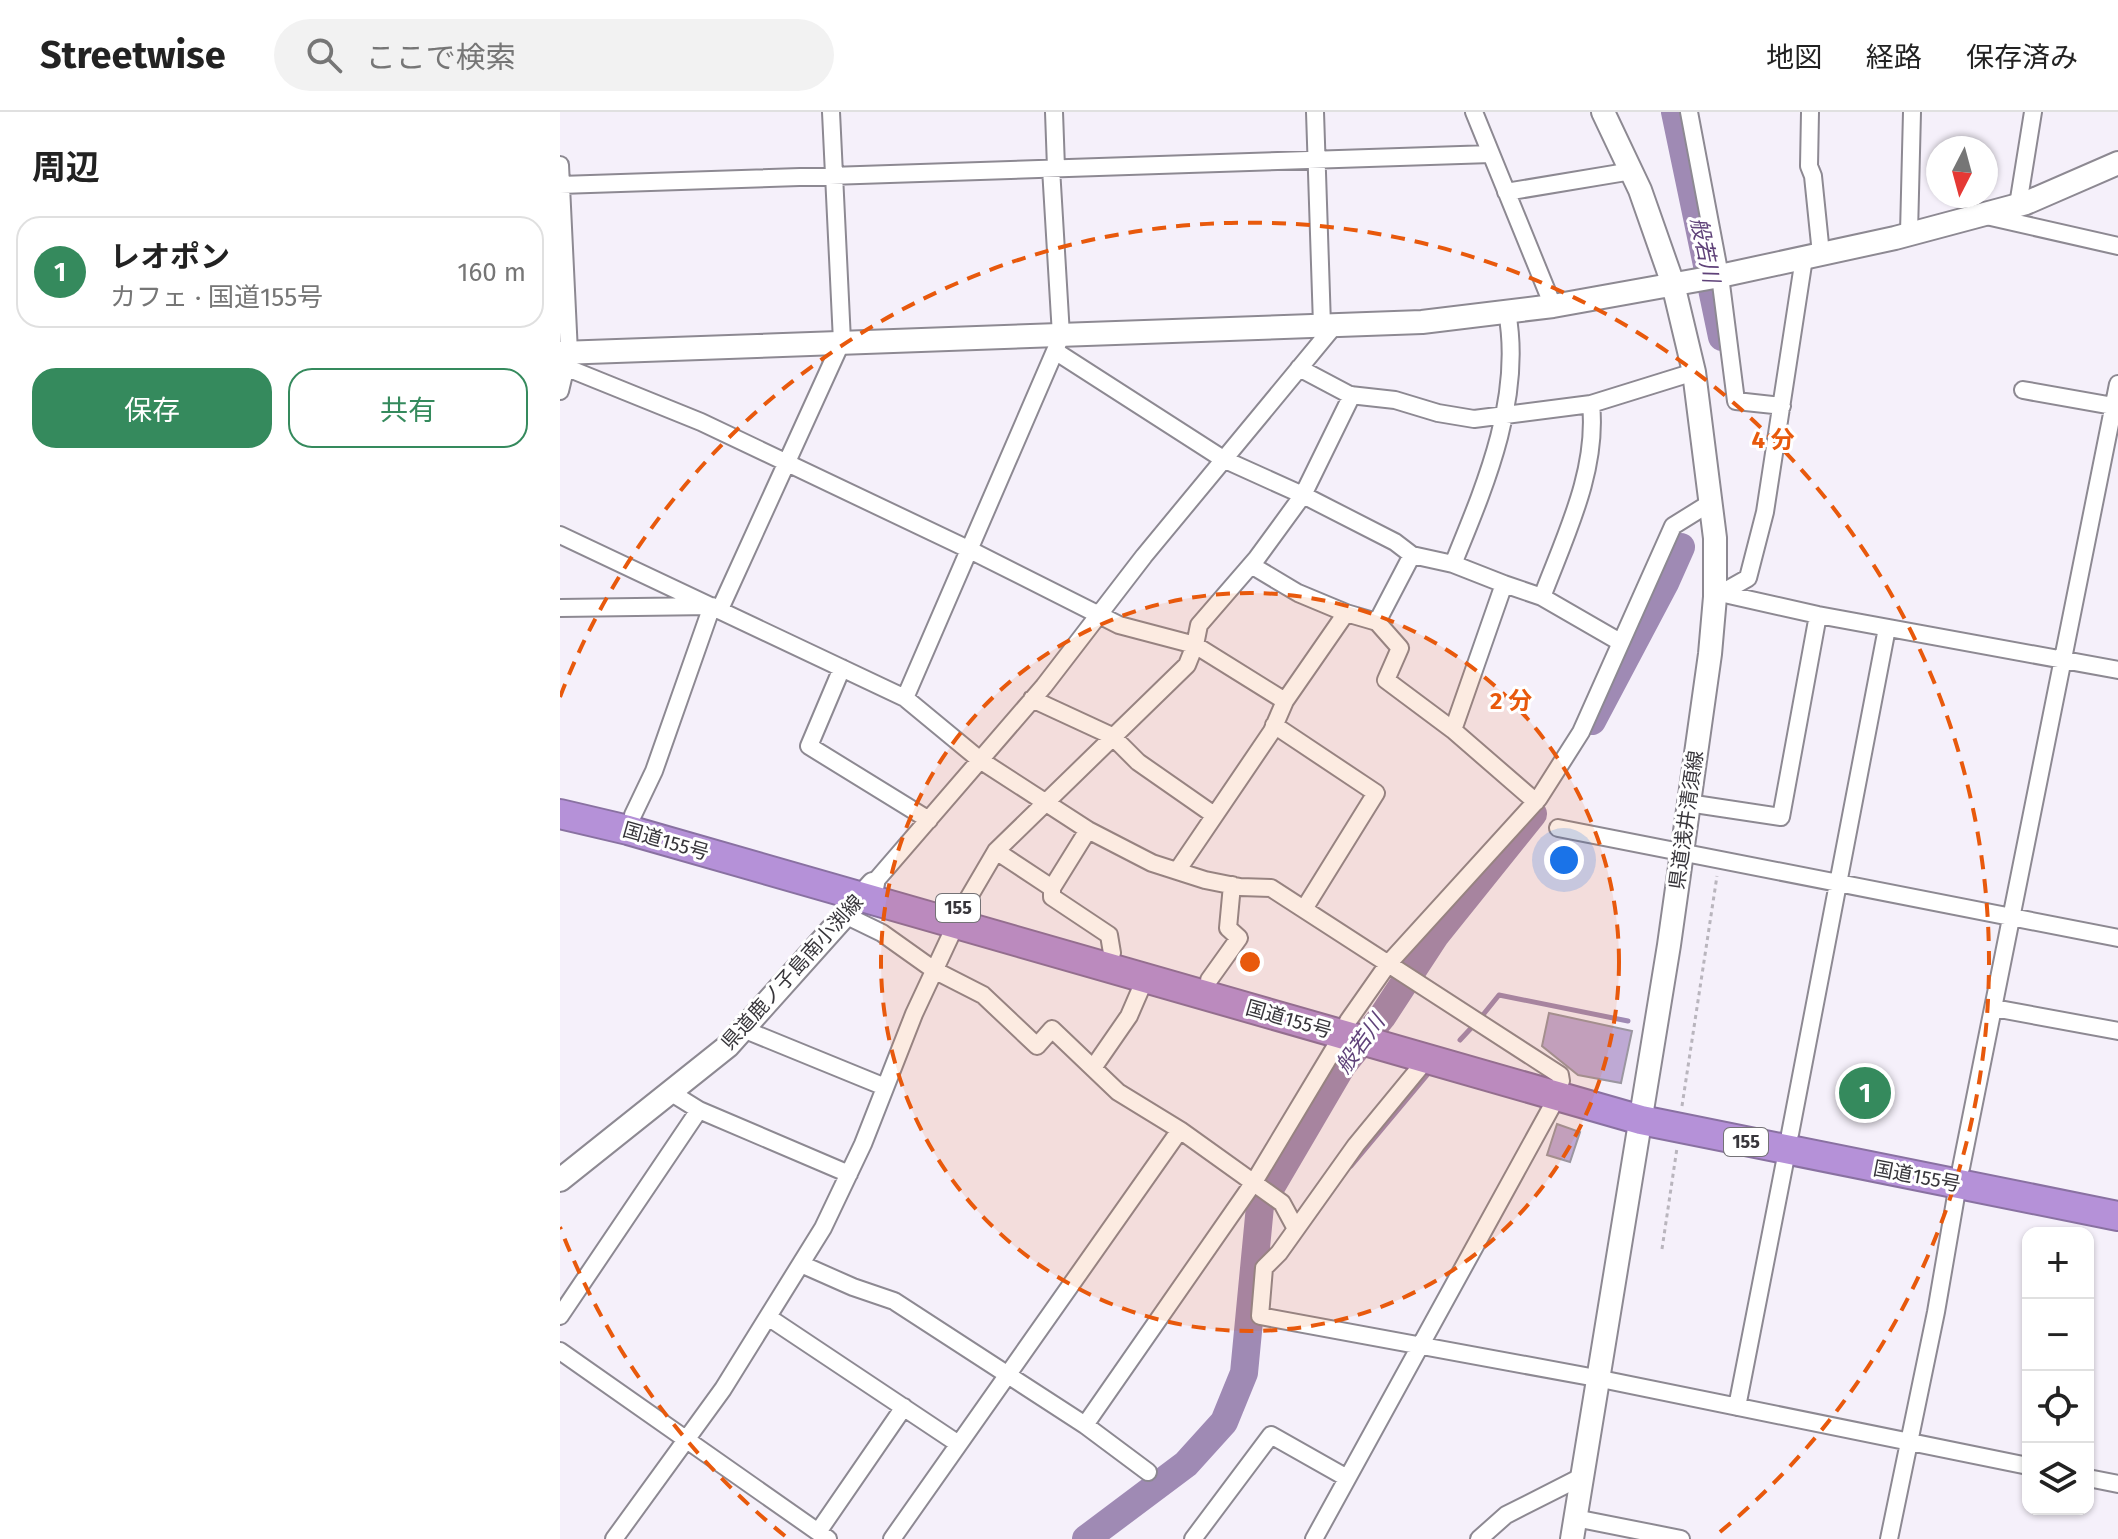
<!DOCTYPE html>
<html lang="ja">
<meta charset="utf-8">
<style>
:root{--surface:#fff;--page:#f2f2f2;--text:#222;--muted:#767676;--line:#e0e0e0;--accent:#358a5d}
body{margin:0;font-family:"Fira Sans","Noto Sans JP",sans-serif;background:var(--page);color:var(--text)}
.controls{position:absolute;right:24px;bottom:24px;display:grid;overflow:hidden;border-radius:16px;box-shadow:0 2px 6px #0004}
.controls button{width:72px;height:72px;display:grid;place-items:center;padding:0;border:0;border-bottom:2px solid var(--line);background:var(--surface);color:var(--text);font:40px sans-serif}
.compass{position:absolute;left:1366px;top:24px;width:72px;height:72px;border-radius:50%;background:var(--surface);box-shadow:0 2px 6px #0004;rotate:186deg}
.you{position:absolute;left:1004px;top:748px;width:28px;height:28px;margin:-20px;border:6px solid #fff;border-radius:50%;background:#1a73e8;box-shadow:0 0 0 12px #1a73e833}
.badge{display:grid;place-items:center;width:52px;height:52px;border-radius:50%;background:var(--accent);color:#fff;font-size:26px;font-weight:700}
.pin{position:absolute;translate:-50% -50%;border:4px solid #fff;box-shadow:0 2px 8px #0006}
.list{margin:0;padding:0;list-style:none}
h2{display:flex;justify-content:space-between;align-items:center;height:104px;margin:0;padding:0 32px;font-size:34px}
h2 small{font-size:26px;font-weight:400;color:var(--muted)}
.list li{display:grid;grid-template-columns:52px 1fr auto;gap:24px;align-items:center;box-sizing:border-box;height:112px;margin:0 16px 16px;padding:0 16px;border:2px solid var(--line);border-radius:24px}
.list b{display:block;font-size:30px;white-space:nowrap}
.list p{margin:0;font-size:26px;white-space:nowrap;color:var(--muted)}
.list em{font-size:26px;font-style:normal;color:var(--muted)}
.actions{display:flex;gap:16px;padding:24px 32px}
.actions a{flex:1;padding:18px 0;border:2px solid var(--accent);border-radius:24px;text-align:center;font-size:28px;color:var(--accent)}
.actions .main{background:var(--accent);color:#fff}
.icon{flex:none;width:44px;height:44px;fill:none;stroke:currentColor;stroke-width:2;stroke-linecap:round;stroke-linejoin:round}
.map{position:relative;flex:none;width:1558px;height:1427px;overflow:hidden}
header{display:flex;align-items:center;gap:48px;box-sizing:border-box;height:112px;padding:0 40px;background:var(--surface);border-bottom:2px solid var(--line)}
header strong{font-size:38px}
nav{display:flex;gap:44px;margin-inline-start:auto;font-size:28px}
.search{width:560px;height:72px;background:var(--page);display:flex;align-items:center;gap:20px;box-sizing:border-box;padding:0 28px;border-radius:44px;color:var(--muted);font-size:30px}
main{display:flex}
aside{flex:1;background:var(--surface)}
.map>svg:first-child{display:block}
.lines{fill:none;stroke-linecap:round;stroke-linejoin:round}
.stream{stroke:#9f8ab4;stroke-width:5}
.river{stroke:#9f8ab4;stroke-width:28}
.building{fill:#bea9d4;stroke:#9b96a0;stroke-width:2}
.street-casing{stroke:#8d8992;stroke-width:20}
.secondary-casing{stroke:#8d8992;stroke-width:26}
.highway-casing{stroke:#8971a1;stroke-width:32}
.path{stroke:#b9b5bd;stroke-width:3;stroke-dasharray:4 4;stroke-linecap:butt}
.street{stroke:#fff;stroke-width:16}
.secondary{stroke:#fff;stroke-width:22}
.highway{stroke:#b591d8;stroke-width:28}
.ring{fill:none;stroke:#e8590c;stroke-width:4;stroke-dasharray:14 10}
.labels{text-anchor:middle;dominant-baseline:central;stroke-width:6;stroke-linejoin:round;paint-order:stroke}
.shield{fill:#fff;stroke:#747276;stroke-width:2}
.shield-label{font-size:18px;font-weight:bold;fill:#38363b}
.street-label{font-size:20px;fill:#38363b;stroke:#fff}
.water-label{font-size:22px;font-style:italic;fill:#5f4279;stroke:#fff}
.centre{fill:#e8590c;stroke:#fff;stroke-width:4}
.ring-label{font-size:24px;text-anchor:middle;font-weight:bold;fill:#e8590c;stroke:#fff;stroke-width:6;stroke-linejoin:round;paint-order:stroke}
</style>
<header>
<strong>Streetwise</strong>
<div class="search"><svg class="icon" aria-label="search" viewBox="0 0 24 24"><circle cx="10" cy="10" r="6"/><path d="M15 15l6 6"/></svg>ここで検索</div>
<nav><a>地図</a><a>経路</a><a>保存済み</a></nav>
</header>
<main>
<aside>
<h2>周辺<small></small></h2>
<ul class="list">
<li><span class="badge">1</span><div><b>レオポン</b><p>カフェ · 国道155号</p></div><em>160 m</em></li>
</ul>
<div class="actions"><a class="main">保存</a><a>共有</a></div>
</aside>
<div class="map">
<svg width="1558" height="1427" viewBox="0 0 1558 1427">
<rect width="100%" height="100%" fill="#f5f0fa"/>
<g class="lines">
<path class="stream" d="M922 904 939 883 1068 909
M900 928 914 913
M791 1054 868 962"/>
<path class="river" d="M1115 0 1162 225
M1032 609 1105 471 1121 435
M526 1427 626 1352 664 1310 684 1261 700 1094 782 954 822 905 875 824 973 702"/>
</g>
<path class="building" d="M989 901 1072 919 1061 971 1018 963 982 934Z
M1291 964 1325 970 1319 999 1286 992Z
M997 1012 1020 1020 1010 1050 987 1043Z"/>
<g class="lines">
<defs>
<path id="street" d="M494 0 496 56
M755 0 762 213
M914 0 993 194
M1129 0 1160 164 1176 289 1222 294
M1250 0 1249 54 1253 64 1261 142
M0 53 9 241 0 279
M491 56 501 223 495 239 663 347 745 384 835 430 852 443 893 452C925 374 963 286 947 200
M0 73 931 42
M946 80 1072 59
M1458 93 1473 0
M1422 103 1558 134
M1349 121 1352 0
M5 255 141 310 408 437 559 513 635 533 725 589
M739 256 790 283 835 288 878 301 914 307 1031 292 1134 260
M1463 278 1558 295
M0 423 345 586 420 648 528 718 592 751 645 768 680 775 711 776 1000 963 1001 969
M893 452 944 472
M691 453 738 481 786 501
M1160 481 1258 503 1558 558
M1156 484 1188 466 1205 400 1244 146
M982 485C1005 424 1038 359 1031 292
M0 496 152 494 94 659 73 703
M160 497 282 229 271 0
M817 510 852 443
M282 556 249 634 369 708
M345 586 495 239
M472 587 552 624 578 650 654 703
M714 613 816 681 744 797
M893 618 944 472 982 485 1060 530
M1128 691 1221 705 1258 503
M998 716 1558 826
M436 739 492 776V785L549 823 552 841
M617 759 712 619 725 589 786 501 817 510 840 536 826 568 893 618 976 690
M313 772 484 574 584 444 775 213
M492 776 528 718
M402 797 436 739 627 553 635 533 639 513 697 446 743 383 792 283
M285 803 322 821 374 858 423 883 477 934 492 917 558 980 620 1018 722 1091 735 1115
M649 868 679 826 668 816 672 773
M1434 896 1558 919
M788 909 828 852 979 686 1021 620 1113 414 1150 391
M183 917 325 975
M866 948 796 1033 719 1141 704 1156 700 1204 1036 1266 1468 1354
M533 956 569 904 585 867
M110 980 139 998 289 1062
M1230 1022 1327 516
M1401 1056 1558 272
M241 1152 293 1175 334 1189 525 1313 588 1360
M0 1204 139 998
M208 1205 397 1331
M0 1239 268 1427
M1177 1295 1227 1039
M525 1313 694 1070 783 922
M1528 1366 1558 1372
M1015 1406 1121 1427
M258 1420 344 1295
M54 1427 163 1277 263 1116 303 1032 354 902 396 812
M332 1427 620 1018
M633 1427 711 1323 787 1366
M754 1427 997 985
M919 1427 946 1403 1021 1365
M1329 1427 1376 1200 1398 1072"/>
<path id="secondary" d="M0 241 862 210 993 194 1160 164 1335 126 1466 91 1558 51
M0 1068 168 934 313 772
M1012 1427 1109 833 1150 542 1155 485V426L1134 260 1113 172 1080 78 1043 0"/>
<path id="highway" d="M0 702 68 718 1081 1008 1558 1104"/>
</defs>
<use href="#street" class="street-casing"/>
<use href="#secondary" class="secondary-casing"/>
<use href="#highway" class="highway-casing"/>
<path class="path" d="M1122 994 1157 764
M1102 1137 1117 1036"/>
<use href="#street" class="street"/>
<use href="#secondary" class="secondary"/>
<use href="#highway" class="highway"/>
</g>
<circle cx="690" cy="850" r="369" fill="#e8590c" fill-opacity=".12"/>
<g class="ring">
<circle cx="690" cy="850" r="369"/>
<path d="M225 1424A739 739 0 0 1 0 1115M0 585A739 739 0 1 1 1155 1424"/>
</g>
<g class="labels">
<g class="shield">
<rect x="376" y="782" width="44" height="28" rx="6"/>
<rect x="1164" y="1016" width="44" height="28" rx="6"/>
</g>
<g class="shield-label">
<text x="398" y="796">155</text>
<text x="1186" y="1030">155</text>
</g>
<g class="street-label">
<text transform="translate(1126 708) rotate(-82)">県道浅井清須線</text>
<text transform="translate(106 729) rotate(16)">国道155号</text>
<text transform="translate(232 860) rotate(-48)">県道鹿ノ子島南小渕線</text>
<text transform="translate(729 907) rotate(16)">国道155号</text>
<text transform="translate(1357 1064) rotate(11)">国道155号</text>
</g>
<g class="water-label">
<text transform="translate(1145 138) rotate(78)">般若川</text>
<text transform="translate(800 932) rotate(-54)">般若川</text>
</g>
</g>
<circle cx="690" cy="850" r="12" class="centre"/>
<g class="ring-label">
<text x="1213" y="336">4 分</text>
<text x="951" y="597">2 分</text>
</g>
</svg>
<div class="controls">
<button>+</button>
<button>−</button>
<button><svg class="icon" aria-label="locate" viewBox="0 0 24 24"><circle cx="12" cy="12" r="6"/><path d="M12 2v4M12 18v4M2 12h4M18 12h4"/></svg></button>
<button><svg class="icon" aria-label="layers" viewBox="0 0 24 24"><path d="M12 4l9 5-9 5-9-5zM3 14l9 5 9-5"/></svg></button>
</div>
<svg class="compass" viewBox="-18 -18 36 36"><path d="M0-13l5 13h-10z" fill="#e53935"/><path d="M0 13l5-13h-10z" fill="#767676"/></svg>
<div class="you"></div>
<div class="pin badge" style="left:1305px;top:981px">1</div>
</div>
</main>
